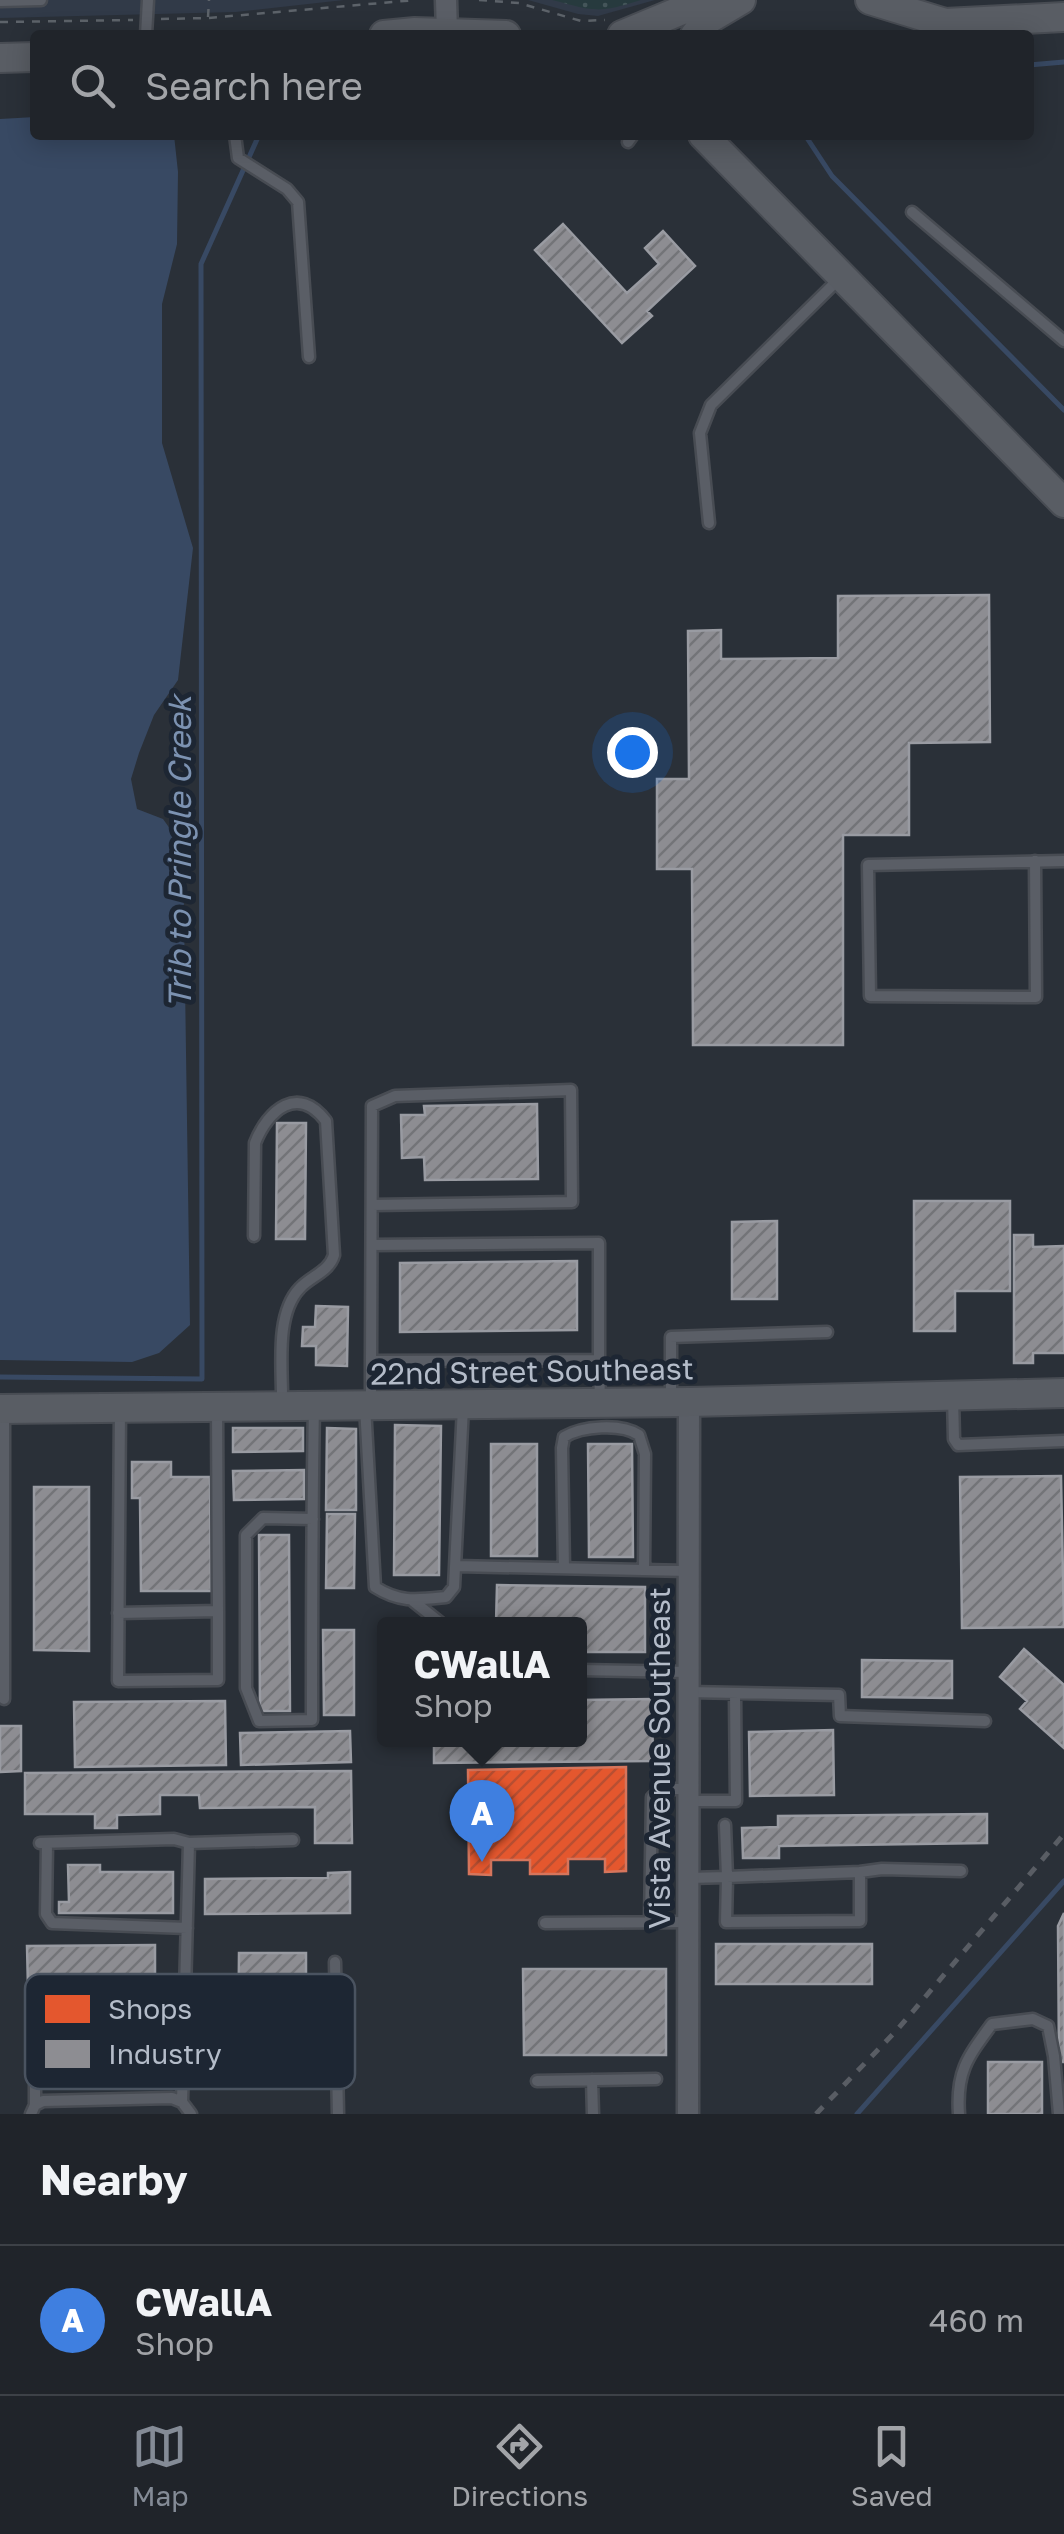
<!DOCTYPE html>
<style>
:root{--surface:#20242a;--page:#2d3036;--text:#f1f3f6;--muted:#a2a4a8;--line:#3d4147;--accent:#848b96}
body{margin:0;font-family:"Golos Text",sans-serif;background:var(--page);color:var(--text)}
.you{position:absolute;left:632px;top:752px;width:35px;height:35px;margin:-25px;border:8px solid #fff;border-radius:50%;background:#1a73e8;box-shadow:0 0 0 15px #1a73e833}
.badge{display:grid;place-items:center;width:65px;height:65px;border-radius:50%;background:var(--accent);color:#fff;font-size:32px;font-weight:700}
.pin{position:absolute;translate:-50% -82px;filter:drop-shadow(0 2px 5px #0008)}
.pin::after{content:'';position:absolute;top:52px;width:35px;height:30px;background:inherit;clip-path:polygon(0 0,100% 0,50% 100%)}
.popup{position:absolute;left:377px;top:1617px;width:210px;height:130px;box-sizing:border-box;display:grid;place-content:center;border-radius:10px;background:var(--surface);filter:drop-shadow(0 2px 8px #0005);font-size:32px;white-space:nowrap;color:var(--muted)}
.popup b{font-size:38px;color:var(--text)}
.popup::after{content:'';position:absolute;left:50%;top:100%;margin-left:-20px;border:20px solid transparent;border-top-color:var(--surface)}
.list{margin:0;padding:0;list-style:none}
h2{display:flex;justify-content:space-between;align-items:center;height:130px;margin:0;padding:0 40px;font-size:42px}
h2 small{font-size:32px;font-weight:400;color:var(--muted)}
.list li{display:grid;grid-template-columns:65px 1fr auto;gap:30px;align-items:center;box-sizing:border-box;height:150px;padding:0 40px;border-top:2px solid var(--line)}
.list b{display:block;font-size:38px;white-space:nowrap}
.list p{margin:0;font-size:32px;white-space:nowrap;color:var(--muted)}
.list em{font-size:32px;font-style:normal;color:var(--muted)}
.icon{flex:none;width:55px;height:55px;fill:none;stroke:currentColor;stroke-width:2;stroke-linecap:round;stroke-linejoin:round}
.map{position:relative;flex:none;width:1064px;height:2114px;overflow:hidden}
.search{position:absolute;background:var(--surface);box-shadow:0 5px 25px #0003;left:30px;right:30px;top:30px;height:110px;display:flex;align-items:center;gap:25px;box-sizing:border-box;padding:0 35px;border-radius:10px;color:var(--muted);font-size:38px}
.sheet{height:280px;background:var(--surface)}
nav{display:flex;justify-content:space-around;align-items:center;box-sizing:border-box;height:140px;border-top:2px solid var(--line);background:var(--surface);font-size:28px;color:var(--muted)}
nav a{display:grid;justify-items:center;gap:5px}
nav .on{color:var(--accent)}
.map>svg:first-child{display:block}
.airport{fill:#313a48}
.grass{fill:url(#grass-dots)}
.water{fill:#384963}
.shops{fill:url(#shops-hatch);stroke:#d6755c;stroke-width:2.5}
.industry{fill:url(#industry-hatch);stroke:#999ba2;stroke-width:2.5}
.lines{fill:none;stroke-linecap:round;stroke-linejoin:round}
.stream{stroke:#384963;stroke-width:5}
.lane-casing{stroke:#484c53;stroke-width:15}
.street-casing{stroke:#484c53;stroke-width:25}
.secondary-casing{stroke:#484c53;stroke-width:32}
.path{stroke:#5d636a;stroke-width:2.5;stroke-dasharray:8 8;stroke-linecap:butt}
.lane{stroke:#5a5e66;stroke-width:10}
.street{stroke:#5a5e66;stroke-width:20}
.secondary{stroke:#595d64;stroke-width:28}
.rail{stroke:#595d64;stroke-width:5;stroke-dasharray:10 10;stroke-linecap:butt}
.labels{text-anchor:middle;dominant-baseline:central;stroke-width:10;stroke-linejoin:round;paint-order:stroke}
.street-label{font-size:30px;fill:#b4bcc9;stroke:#1d2633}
.water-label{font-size:32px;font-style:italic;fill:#7c92b1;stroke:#1d2633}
.key{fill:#1d2633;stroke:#4a5360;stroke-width:2.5}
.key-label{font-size:28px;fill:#b4bcc9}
</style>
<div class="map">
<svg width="1064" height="2114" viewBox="0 0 1064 2114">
<defs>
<pattern id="grass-dots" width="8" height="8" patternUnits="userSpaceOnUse" patternTransform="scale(2.5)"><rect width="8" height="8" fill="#273a3e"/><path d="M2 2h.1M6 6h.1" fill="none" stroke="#445559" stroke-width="1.8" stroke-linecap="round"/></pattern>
<pattern id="shops-hatch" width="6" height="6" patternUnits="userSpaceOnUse" patternTransform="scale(2.5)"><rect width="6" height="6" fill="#e4572e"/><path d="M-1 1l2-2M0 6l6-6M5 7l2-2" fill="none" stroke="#b84f32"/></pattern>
<pattern id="industry-hatch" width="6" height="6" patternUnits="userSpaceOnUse" patternTransform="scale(2.5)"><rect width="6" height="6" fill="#8d8d92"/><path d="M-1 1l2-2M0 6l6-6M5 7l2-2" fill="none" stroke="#737478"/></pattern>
</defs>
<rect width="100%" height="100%" fill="#2a3038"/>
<path class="airport" d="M0 0H344L236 12 0 18Z
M528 0H655L598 16 578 14Z"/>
<path class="grass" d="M552 0H641C597 14 595 11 552 0Z"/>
<path class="water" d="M35 117V135H174L178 172 177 244 162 304V443L193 548 178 680 154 715 139 753 131 779 137 809 163 819 183 847 190 1325 159 1353 132 1362 0 1360V119Z"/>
<path class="shops" d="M626 1767V1871L605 1872V1859H568V1874H530V1860H491V1875L469 1874 468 1770Z"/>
<path class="industry" d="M563 224 627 293 659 264 645 248 663 231 695 266 647 311 652 316 622 343 535 250Z
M989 595 990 742 909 743V835H843V1045H693L692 869H657V779H689L688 631 721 630V659L838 658V596Z
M537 1104 538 1179 425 1180 424 1157 402 1158 401 1115H425L424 1106Z
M277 1123H306L305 1239H276Z
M914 1201H1010V1291H955V1331H914Z
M777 1221V1299H732V1222Z
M1014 1235H1033V1247L1064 1246V1353H1033V1363H1014Z
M577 1261V1330L400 1332V1263Z
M316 1306 348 1307 347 1366 316 1365V1346H302L303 1327H315Z
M395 1425 441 1426 439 1575H394Z
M233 1428H303V1451L233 1452Z
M327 1428 356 1429V1510H326Z
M491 1444H537V1556H491Z
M588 1444H632L633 1557H589Z
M132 1462H171V1477H210L211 1591H141L140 1498H132Z
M304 1470V1499L234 1500 233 1471Z
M1061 1476 1064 1627 962 1628 960 1477Z
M34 1487H89V1651L34 1650Z
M327 1514H355L354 1588H326Z
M259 1535H289L290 1711H260Z
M497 1585 645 1587V1652H580V1624H496Z
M323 1630H354V1715H324Z
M1024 1649 1064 1685V1748L1020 1709 1027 1701 1000 1677Z
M862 1660 952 1661V1698L862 1697Z
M652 1699 653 1761 434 1763V1740H580V1700Z
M225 1701 226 1765 75 1767 74 1702Z
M0 1726H21V1771L0 1772Z
M833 1730 834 1795 750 1796 749 1732Z
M350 1731 351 1762 241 1765 240 1733Z
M351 1771 352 1843H315V1807L200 1808 199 1795H160V1814L117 1815V1828H95V1814H25V1773Z
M987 1814V1843L779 1846V1858H743L742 1828 778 1827V1816Z
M68 1865H100V1872H173V1913H59V1902H69Z
M350 1872V1913L205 1914V1879L328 1878V1873Z
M1064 1913V2062H1059L1058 1926Z
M716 1944H872V1984H716Z
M155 1945V1987L28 1988 27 1946Z
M239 1953H306V2065L238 2064Z
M523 1969H666V2055H524Z
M155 2035 156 2079 45 2080 44 2037Z
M988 2062H1042V2114H988Z"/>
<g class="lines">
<path class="stream" d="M1029 65 1064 62
M805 135 832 176 1064 410
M0 1377 202 1379 201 264 259 135
M857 2114 1064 1881"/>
<defs>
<path id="lane" d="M0 1 41 0
M146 35 148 0
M235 135 238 158 287 189 298 202 309 357
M628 142 633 135
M912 212 1064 341
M709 523 700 433 711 405 841 277
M1035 861 1036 997 870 996 868 865 1064 861
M254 1236 255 1143C268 1110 298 1084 326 1121L334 1255C329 1272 311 1276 300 1288 274 1315 283 1371 282 1405
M372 1245 599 1243V1360
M371 1361 372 1106 395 1096 571 1090 572 1202 372 1205
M953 1397 954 1439 958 1445 1064 1441
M671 1401V1337L827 1332
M371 1403V1361L599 1360 600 1402
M365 1406 375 1587C400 1603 417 1600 446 1597L454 1587 463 1407
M217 1407 218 1611
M313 1519 263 1518 246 1535V1688L259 1721 312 1720C312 1616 312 1511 314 1407
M456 1566 688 1571
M564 1568 562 1448 564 1437C582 1426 621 1423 639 1435L645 1454 644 1570
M413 1601 442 1624
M118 1613 218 1611V1680L118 1681 120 1409
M580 1670 688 1672
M689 1692 839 1695 840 1716 985 1721
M4 1699V1410
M689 1801H736L735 1693
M40 1843 174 1839 189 1843 182 2102
M47 1843 46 1914 52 1923 187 1928
M189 1843 293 1840
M860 1872 882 1869 961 1871
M689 1878 727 1877 726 1922 860 1921V1872L727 1877 725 1825
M650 1922 652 1797 662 1789H689
M545 1923 689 1922
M335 1962 338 2114
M592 2080 593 2114
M537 2081 656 2079
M35 2105V2027L39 2017 53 2012 185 2013
M31 2114 35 2105 43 2101 172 2098 182 2102 191 2114
M959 2114C956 2072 967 2058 992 2024L1033 2019 1048 2026 1054 2056 1059 2114"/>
<path id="street" d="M446 0 447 32
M688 2114 689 1402"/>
<path id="secondary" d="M870 0 945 23 1064 17
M384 35 415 32 506 35
M622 35 706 0
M695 35 709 19 741 0
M0 58 35 57
M703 135 1064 503
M0 1409 689 1402 1064 1393"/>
</defs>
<use href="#lane" class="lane-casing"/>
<use href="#street" class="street-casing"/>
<use href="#secondary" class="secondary-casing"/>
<path class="path" d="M479 0 519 3 581 21 605 20
M208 17 209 0
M161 19 208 18 416 0
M0 22 133 20"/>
<use href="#lane" class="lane"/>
<use href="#street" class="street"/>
<use href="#secondary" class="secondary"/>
<path class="rail" d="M816 2114 897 2030 1064 1834"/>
</g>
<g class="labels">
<g class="street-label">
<text transform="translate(532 1371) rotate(-1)">22nd Street Southeast</text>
<text transform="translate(659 1758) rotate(-90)">Vista Avenue Southeast</text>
</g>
<g class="water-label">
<text transform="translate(179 852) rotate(-90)">Trib to Pringle Creek</text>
</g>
</g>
<rect x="25" y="1974" width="330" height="115" rx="15" class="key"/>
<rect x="45" y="1995" width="45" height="28" fill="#e4572e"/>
<rect x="45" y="2040" width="45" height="28" fill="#8d8d92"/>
<g class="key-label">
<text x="108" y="2019">Shops</text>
<text x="108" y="2064">Industry</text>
</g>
</svg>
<div class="you"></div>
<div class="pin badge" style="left:482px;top:1862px;background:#3f7fe0">A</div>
<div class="popup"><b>CWallA</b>Shop</div>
<div class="search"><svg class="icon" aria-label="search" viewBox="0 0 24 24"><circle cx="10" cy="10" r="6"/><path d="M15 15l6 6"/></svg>Search here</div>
</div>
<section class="sheet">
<h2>Nearby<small></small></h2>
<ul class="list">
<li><span class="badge" style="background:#3f7fe0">A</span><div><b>CWallA</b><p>Shop</p></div><em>460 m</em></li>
</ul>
</section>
<nav>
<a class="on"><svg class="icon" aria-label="map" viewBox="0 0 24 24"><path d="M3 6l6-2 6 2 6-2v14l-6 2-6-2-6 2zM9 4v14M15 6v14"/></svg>Map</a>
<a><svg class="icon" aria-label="directions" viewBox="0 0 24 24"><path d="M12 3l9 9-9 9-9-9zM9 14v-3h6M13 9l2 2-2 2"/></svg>Directions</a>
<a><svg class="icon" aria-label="saved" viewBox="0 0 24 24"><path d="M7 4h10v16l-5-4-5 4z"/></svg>Saved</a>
</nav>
